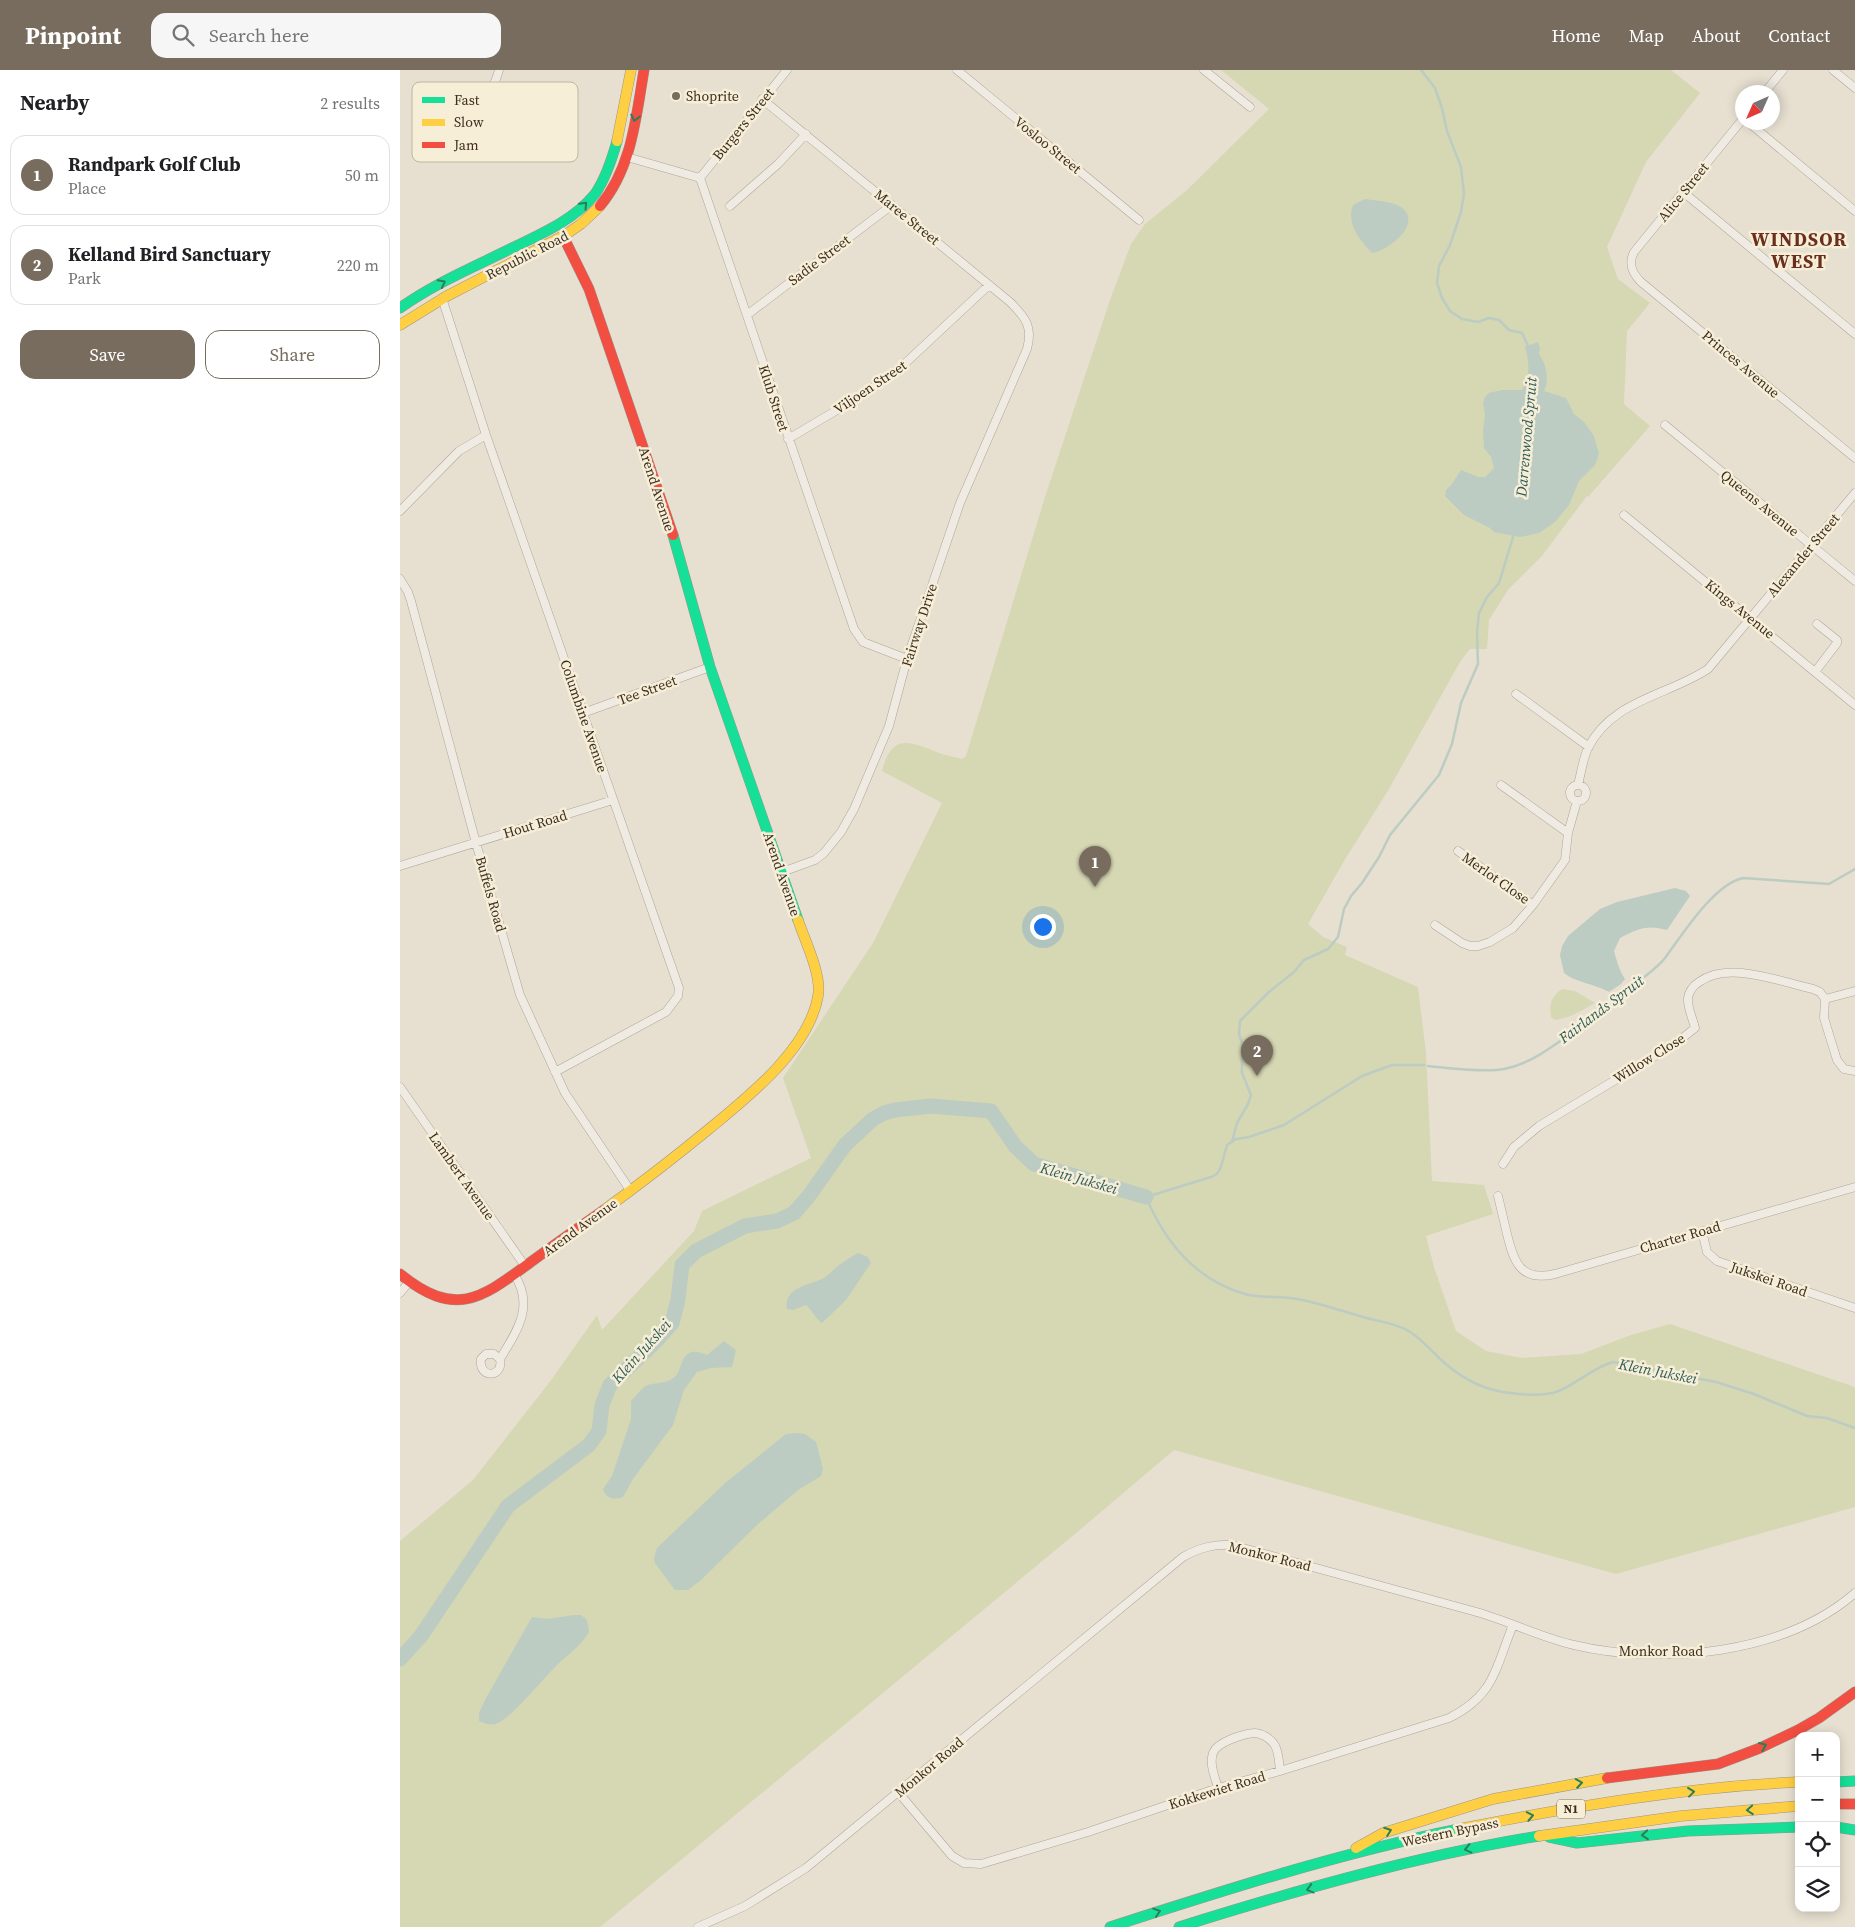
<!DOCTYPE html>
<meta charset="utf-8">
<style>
:root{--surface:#fff;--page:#f6f6f6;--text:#202124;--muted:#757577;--line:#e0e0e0;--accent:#786c5e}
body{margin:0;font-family:"Source Serif 4",serif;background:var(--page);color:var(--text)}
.controls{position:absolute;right:15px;bottom:15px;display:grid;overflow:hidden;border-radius:10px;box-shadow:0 2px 12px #0003}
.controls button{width:45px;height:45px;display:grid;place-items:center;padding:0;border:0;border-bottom:1px solid var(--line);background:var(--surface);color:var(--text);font:25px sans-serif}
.compass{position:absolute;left:1335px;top:15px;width:45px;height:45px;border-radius:50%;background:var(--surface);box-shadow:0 2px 12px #0003;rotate:225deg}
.you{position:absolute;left:642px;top:856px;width:18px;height:18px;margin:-12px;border:4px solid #fff;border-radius:50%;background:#1a73e8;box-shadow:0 0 0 8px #1a73e833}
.badge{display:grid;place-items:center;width:32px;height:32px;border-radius:50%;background:var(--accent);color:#fff;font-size:16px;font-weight:700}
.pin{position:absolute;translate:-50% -41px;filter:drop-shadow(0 1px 2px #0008)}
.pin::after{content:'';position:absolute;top:26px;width:18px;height:15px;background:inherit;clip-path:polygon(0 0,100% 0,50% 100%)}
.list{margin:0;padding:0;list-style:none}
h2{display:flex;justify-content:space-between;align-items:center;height:65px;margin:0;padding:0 20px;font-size:21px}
h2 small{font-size:16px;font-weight:400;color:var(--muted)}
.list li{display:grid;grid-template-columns:32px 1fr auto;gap:15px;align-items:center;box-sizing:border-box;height:80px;margin:0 10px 10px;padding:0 10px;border:1px solid var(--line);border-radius:15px}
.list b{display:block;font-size:19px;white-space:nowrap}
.list p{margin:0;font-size:16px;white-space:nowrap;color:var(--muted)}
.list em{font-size:16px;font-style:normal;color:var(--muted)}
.actions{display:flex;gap:10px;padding:15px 20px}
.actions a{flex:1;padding:11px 0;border:1px solid var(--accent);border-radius:15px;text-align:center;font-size:18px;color:var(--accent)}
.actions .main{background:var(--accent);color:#fff}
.icon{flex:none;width:28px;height:28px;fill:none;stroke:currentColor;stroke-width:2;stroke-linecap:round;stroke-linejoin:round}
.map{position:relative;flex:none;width:1455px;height:1857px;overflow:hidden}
header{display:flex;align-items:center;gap:30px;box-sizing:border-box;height:70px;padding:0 25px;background:var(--accent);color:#fff}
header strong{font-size:24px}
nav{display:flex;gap:28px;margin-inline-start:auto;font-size:18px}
.search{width:350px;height:45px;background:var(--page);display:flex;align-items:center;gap:12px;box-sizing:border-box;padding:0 18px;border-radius:15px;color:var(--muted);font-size:19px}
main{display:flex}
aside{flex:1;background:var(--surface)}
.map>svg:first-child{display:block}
.green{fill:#d6d7b3}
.water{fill:#bcccc2}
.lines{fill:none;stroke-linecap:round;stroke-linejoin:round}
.stream{stroke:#bcccc2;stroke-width:2.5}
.river{stroke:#bcccc2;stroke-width:15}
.street-casing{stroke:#ada599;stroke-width:9}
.fast-casing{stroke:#9c958a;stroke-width:11}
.slow-casing{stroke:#9c958a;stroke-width:11}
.jam-casing{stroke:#9c958a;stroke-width:11}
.street{stroke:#efebe3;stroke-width:8}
.fast{stroke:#16e098;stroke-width:10}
.slow{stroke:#ffcf43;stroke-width:10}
.jam{stroke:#f24e42;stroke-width:10}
.oneway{stroke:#2b7e56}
.poi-dot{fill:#786c5e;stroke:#f7eed8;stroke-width:2}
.labels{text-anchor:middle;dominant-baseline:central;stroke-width:5;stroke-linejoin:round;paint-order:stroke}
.shield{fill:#f7eed8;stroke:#756857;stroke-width:1}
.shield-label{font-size:12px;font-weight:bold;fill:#3d2e20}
.poi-label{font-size:14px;fill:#3d2e20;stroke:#f7eed8;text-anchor:start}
.street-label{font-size:14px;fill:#3d2e20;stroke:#f7eed8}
.water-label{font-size:15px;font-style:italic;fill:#2f5d5a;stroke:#f7eed8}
.district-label{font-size:19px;font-weight:bold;letter-spacing:1px;fill:#6b2e1e;stroke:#f7eed8}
.key{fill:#f7eed8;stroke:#bfb4a1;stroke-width:1}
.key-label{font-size:14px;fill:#3d2e20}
</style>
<header>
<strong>Pinpoint</strong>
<div class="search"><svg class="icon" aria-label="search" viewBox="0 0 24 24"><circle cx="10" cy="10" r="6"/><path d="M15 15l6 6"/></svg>Search here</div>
<nav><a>Home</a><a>Map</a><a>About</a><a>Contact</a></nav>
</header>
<main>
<aside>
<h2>Nearby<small>2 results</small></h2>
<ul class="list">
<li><span class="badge">1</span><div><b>Randpark Golf Club</b><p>Place</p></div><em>50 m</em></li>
<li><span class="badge">2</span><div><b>Kelland Bird Sanctuary</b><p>Park</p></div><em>220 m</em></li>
</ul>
<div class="actions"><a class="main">Save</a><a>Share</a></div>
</aside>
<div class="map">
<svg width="1455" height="1857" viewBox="0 0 1455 1857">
<rect width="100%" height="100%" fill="#e7e0d1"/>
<path class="green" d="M821 0H1271L1300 23 1246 92 1207 177 1218 209 1250 233 1227 261 1224 334 1250 356 1188 427 1187 426 1141 487 1108 520 1089 550 1087 579H1070L1060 592 989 719 944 791 908 854 923 867 947 877 945 885 1018 917 1026 983 1032 1111 1084 1115 1093 1144 1026 1166 1034 1197 1056 1261 1086 1281 1122 1288 1181 1284 1231 1265 1270 1254 1449 1315 1455 1318V1437L1216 1504 774 1380 675 1464 200 1857H0V1471L73 1410 152 1309 197 1245 202 1260 294 1161 302 1141 411 1088 383 1008 473 873 542 733 482 701C492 663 509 671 539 683 544 685 555 687 562 689L566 686 645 427 710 230 731 174 745 154 787 120 869 39Z
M1162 919 1175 921 1195 933C1181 941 1170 948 1155 950L1151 947C1149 934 1151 927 1162 919Z"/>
<path class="water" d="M965 129C976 131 999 131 1006 142 1017 159 986 181 972 183 960 171 946 154 953 135Z
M1138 272 1140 278 1139 284C1146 294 1150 309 1144 321L1166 328 1174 344 1184 352 1194 366 1199 384 1195 395 1179 411 1169 435 1155 452 1139 463 1120 467 1094 462 1090 458 1064 445 1045 426 1046 420 1052 414 1061 400 1078 407H1085L1094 398 1091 387 1084 378 1083 361 1085 345 1083 334 1085 327 1089 323 1102 320H1122C1131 308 1129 290 1125 277Z
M1275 818 1286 821 1290 826 1267 860C1247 854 1237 859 1220 868L1214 881C1217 891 1219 900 1225 909L1221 914 1209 922C1195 914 1174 912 1164 903L1160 885 1162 876 1168 866 1200 839 1217 832Z
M458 1183 468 1187 471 1193 446 1230 422 1253C415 1248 413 1241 406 1235L393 1240 387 1239C383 1218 409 1215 422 1209 428 1206 433 1200 438 1196 444 1191 451 1187 458 1183Z
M324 1271 336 1280 332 1297 311 1298 297 1302 284 1320 273 1355 233 1409 223 1427C213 1430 206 1429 203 1419L212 1406 231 1349V1331C236 1326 242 1317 248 1315 258 1312 270 1314 277 1304 282 1297 281 1285 292 1282 297 1281 302 1283 307 1285Z
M397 1363 405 1364 416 1372 423 1399 421 1406 398 1420 357 1455 300 1511 288 1520H275L255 1493 254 1488 257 1478 324 1414 386 1364Z
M174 1545H181L187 1550 189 1562C181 1576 168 1584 157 1595 143 1609 113 1646 98 1653 91 1656 86 1654 79 1651V1643L86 1628 132 1547 148 1549Z"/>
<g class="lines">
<path class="stream" d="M1021 0 1035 18 1042 38 1047 61 1061 97 1064 124 1061 142 1050 175 1039 196 1037 213 1042 228 1050 241 1062 249 1078 252 1089 248 1099 250 1109 260 1122 263 1129 278
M1024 995H992L962 1006 884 1055 849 1067 836 1069 827 1075 821 1097 817 1104 811 1107 746 1127C765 1172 796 1210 845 1224 862 1229 880 1225 897 1229 920 1233 941 1241 963 1247 977 1251 994 1253 1007 1260 1022 1268 1033 1284 1047 1295 1065 1310 1087 1321 1111 1323 1125 1325 1139 1326 1153 1323 1174 1317 1191 1298 1213 1292L1316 1312 1354 1324 1407 1346 1427 1348 1455 1358
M1028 996C1048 998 1085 1003 1104 999 1130 994 1152 977 1173 962 1197 945 1220 928 1243 908 1250 902 1259 896 1265 888 1282 865 1314 814 1343 808L1429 814 1455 799
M832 1072 837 1053 848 1034 851 1025 842 1003V973L839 964 840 951 869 922 894 902 904 890 928 879 938 867 944 839 951 826 962 813 979 787 990 765 1039 705 1052 674 1061 633 1078 594 1077 563 1079 543 1087 527 1099 513 1114 464"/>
<path class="river" d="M0 1589 21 1566 108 1436 189 1375 199 1361 202 1335 210 1315 257 1270 272 1253 278 1230 282 1195 296 1181 345 1156 377 1151 394 1143 408 1127 445 1075 473 1049 484 1043 495 1040 531 1036 591 1041 615 1076 634 1094 746 1127"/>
<defs>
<path id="street" d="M557 0 739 150
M804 0 850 37
M1433 0 1455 18
M1365 22 1383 0
M362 29 610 232C626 248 633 257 627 279L560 433 507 589 489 656 454 739 441 762 424 783 415 790 382 802
M73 41C87 29 94 18 99 0
M1342 50 1234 182C1228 194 1232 203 1241 212L1455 388
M1348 52 1455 141
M227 87 300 108
M300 108 454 559 463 572 507 589
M300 108 387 0
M1283 122 1455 264
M330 136 378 94 406 64
M42 228 86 365 279 918 278 926 266 942 155 1002
M347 245 492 135
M1265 355 1455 511
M388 369 464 324 498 300 589 215
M0 441 59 381 86 365
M1224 445 1455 635
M0 509 8 522 11 531 76 773 120 925 165 1023 230 1120
M1415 602 1437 573V570L1417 554
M1116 624 1189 677
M183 643 310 597
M1101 715 1168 763
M1178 715C1181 703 1183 689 1188 678 1212 630 1267 626 1308 599L1455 423
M1170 723a8 8 0 1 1 16 0a8 8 0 1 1-16 0Z
M1058 781 1133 835
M0 796 213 730
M1035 855 1062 873 1070 876H1078L1090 872 1113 858 1133 835 1165 790 1168 763 1177 731
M1425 929 1424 948 1437 990 1444 999 1455 1001
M1425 929 1455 921
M0 1017 125 1196
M1103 1094 1114 1077 1139 1056 1275 974 1295 958C1293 949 1287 937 1288 928 1289 921 1293 916 1299 912 1329 890 1380 912 1413 919L1420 922 1425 929
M1098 1126C1101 1139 1104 1151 1107 1164 1114 1193 1121 1212 1155 1204L1455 1117
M1302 1161 1307 1182 1317 1191 1455 1238
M0 1223 9 1212
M100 1289 94 1284H86L81 1289C78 1309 104 1308 100 1289 117 1261 135 1236 114 1204
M818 1718C815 1707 809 1694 813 1683 817 1672 843 1664 854 1663 861 1663 870 1668 874 1674 879 1681 879 1692 880 1701
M498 1722 552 1786 564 1793 581 1794 688 1762 818 1718 880 1701 1049 1648C1095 1625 1095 1599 1113 1555
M298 1857 345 1836 406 1798 783 1487C799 1478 813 1474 832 1475 912 1497 993 1519 1073 1541 1107 1550 1139 1567 1174 1575 1262 1596 1385 1584 1455 1523"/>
<path id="fast" d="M0 238C35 213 74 197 112 178 141 164 174 150 195 124 206 108 212 89 217 71
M273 465 310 597 398 850
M1436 1712 1455 1711
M1436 1757 1455 1760
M1149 1767 1177 1773 1288 1761 1399 1757
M710 1857C825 1820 940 1783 1059 1759
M779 1857C897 1820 1017 1786 1139 1766"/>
<path id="slow" d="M217 71 231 0
M0 255 47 226 165 165 181 154 200 136
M204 1140C240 1114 275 1087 309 1059 348 1027 409 979 418 926 422 905 405 871 398 850
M1059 1759C1171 1737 1285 1717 1399 1712
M1139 1766 1281 1746 1399 1736
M956 1778 983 1763 1093 1729 1207 1708"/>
<path id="jam" d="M200 136C232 98 236 47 244 0
M164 168 189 219 273 465
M0 1204C58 1251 84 1226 135 1189 158 1172 181 1156 204 1140
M1207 1708 1318 1694 1360 1678 1398 1660 1419 1648 1455 1622
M1436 1734H1455"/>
</defs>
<use href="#street" class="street-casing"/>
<use href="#fast" class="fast-casing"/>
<use href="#slow" class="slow-casing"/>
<use href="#jam" class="jam-casing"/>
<use href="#street" class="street"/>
<use href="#fast" class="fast"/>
<use href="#slow" class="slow"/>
<use href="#jam" class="jam"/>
</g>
<defs><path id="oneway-chevron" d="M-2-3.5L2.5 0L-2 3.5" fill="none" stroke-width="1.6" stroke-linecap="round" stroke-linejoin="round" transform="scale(1.25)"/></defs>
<g class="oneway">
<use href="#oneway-chevron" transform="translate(235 48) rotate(102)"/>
<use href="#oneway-chevron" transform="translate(184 135) rotate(-47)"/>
<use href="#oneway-chevron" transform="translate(42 213) rotate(-28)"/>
<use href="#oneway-chevron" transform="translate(1363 1676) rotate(-23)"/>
<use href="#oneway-chevron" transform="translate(1179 1713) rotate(-9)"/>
<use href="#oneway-chevron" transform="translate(1291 1722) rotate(-7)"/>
<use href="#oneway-chevron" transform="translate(1350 1740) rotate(176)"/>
<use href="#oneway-chevron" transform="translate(1130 1746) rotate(-11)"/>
<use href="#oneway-chevron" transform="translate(988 1761) rotate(-20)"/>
<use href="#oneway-chevron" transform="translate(1245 1765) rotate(175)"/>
<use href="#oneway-chevron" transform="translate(1068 1779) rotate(167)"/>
<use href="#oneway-chevron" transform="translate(910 1819) rotate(165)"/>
<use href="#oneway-chevron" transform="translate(757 1842) rotate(-18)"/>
</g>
<circle class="poi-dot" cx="276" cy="26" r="5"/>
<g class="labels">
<rect class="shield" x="1157" y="1729.5" width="28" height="19" rx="4"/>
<g class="shield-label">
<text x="1171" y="1739">N1</text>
</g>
<g class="poi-label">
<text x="286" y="26">Shoprite</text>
</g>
<g class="street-label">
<text transform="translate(343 54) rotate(-51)">Burgers Street</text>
<text transform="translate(648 75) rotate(39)">Vosloo Street</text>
<text transform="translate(1283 122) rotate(-51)">Alice Street</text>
<text transform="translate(507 147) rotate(39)">Maree Street</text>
<text transform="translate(127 185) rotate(-27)">Republic Road</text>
<text transform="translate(419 190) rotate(-37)">Sadie Street</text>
<text transform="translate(1341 294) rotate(40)">Princes Avenue</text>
<text transform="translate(470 317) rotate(-34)">Viljoen Street</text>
<text transform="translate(374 328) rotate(72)">Klub Street</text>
<text transform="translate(257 419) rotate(72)">Arend Avenue</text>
<text transform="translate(1360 433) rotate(39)">Queens Avenue</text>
<text transform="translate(1403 485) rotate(-50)">Alexander Street</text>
<text transform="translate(1340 539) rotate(39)">Kings Avenue</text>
<text transform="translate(519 555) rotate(-72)">Fairway Drive</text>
<text transform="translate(247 620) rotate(-20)">Tee Street</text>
<text transform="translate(184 646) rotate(71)">Columbine Avenue</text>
<text transform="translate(135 754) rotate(-17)">Hout Road</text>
<text transform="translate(382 804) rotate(71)">Arend Avenue</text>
<text transform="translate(1096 808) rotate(35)">Merlot Close</text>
<text transform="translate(91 824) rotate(74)">Buffels Road</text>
<text transform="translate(1249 988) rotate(-32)">Willow Close</text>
<text transform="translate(62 1106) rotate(55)">Lambert Avenue</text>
<text transform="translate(180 1157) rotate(-36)">Arend Avenue</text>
<text transform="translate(1280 1167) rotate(-16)">Charter Road</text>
<text transform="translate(1369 1209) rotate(19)">Jukskei Road</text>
<text transform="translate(870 1486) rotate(14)">Monkor Road</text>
<text x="1261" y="1581">Monkor Road</text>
<text transform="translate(529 1697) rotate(-40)">Monkor Road</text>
<text transform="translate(817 1720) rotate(-17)">Kokkewiet Road</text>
<text transform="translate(1050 1762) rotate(-12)">Western Bypass</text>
</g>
<g class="water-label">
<text transform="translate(1126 367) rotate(-85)">Darrenwood Spruit</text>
<text transform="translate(1201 939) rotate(-37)">Fairlands Spruit</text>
<text transform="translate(679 1108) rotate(16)">Klein Jukskei</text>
<text transform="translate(241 1281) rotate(-48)">Klein Jukskei</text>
<text transform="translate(1258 1301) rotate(11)">Klein Jukskei</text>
</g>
<g class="district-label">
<text x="1399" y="169">WINDSOR<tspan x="1399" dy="22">WEST</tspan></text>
</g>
</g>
<rect x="12" y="12" width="166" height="80" rx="8" class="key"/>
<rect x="22" y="27" width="23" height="6" fill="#16e098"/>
<rect x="22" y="49" width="23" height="7" fill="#ffcf43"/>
<rect x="22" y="72" width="23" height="6" fill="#f24e42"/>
<g class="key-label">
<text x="54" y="35">Fast</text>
<text x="54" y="57">Slow</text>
<text x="54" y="80">Jam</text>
</g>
</svg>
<div class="controls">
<button>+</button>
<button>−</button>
<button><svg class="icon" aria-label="locate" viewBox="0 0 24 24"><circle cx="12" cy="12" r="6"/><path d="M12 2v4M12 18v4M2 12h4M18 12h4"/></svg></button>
<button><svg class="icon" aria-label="layers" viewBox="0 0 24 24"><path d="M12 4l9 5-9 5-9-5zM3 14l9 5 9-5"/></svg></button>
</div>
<svg class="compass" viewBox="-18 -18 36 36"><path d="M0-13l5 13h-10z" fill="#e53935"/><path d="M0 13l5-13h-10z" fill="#757577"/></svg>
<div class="you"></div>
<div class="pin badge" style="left:695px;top:817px">1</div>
<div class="pin badge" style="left:857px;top:1006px">2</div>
</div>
</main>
